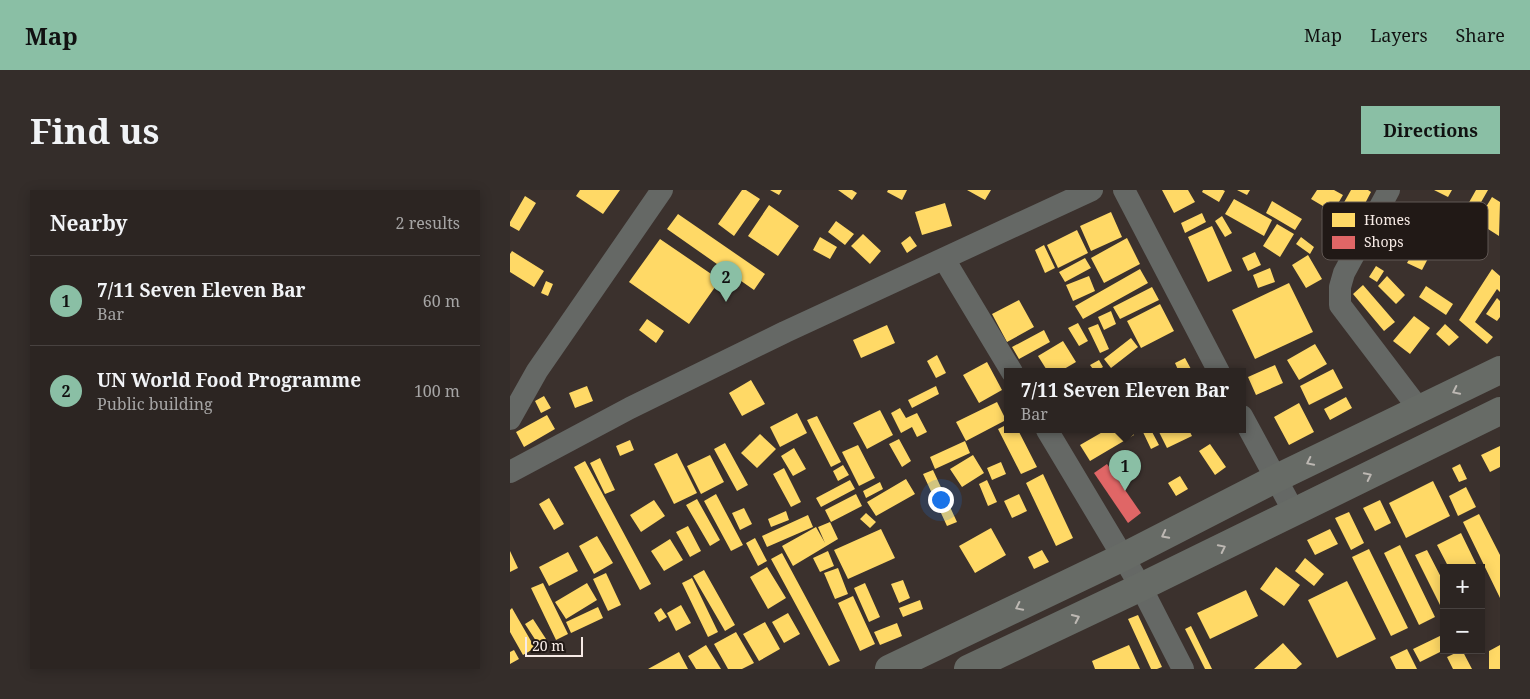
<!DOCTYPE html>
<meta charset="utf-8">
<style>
:root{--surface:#2c2522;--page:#342d2a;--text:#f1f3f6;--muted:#a6a5a5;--line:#484240;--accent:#8abfa5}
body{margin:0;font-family:"Noto Serif",serif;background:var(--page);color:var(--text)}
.controls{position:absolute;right:15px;bottom:15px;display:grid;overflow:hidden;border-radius:0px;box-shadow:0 2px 12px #0003}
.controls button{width:45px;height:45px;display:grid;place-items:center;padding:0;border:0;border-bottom:1px solid var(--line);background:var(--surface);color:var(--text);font:25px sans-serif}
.scale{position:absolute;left:15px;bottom:12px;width:58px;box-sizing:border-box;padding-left:5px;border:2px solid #f7ebe6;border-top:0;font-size:14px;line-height:18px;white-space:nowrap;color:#f7ebe6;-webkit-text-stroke:4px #211916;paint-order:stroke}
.you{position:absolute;left:430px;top:309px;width:18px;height:18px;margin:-12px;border:4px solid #fff;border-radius:50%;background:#1a73e8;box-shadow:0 0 0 8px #1a73e833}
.badge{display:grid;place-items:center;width:32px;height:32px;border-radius:50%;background:var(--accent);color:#111;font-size:16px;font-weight:700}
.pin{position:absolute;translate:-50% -41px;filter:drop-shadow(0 1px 2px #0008)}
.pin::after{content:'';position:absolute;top:26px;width:18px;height:15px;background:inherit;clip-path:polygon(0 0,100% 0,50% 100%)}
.popup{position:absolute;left:494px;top:178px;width:242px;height:65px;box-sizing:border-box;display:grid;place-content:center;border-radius:0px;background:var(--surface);filter:drop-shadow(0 1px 4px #0005);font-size:16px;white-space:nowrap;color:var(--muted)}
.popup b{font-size:19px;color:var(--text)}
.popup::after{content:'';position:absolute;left:50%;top:100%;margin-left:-10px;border:10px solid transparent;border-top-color:var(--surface)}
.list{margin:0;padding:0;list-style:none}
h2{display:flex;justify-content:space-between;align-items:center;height:65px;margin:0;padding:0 20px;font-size:21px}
h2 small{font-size:16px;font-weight:400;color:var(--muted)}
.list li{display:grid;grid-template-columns:32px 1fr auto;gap:15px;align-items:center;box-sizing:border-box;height:90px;padding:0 20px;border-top:1px solid var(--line)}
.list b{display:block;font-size:19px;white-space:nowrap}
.list p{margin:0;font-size:16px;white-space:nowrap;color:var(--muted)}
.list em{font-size:16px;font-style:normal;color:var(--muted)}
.map{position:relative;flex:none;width:990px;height:479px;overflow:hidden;border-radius:0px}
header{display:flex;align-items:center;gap:30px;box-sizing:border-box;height:70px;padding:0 25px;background:var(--accent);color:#111}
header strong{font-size:24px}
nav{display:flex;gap:28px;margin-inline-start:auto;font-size:18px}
.intro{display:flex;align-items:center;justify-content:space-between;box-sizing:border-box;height:120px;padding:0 30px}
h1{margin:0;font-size:35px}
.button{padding:12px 22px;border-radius:0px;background:var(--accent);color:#111;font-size:18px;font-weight:700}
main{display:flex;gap:30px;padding:0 30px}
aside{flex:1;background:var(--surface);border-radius:0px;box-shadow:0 2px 12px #0003}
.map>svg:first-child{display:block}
.homes{fill:#ffd966}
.shops{fill:#e06666}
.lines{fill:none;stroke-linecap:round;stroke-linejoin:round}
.minor{stroke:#656865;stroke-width:22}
.secondary{stroke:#676b66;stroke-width:28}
.oneway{stroke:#bdb8b3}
.key{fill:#211916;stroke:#615854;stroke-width:1}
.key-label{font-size:14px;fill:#f7ebe6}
</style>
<header>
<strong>Map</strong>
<nav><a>Map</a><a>Layers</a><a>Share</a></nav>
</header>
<div class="intro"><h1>Find us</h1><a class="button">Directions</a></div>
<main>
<aside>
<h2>Nearby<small>2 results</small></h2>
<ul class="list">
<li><span class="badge">1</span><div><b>7/11 Seven Eleven Bar</b><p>Bar</p></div><em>60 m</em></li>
<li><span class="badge">2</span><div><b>UN World Food Programme</b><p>Public building</p></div><em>100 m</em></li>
</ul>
</aside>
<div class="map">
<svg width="990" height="479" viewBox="0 0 990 479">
<rect width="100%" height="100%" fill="#3b312d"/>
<path class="homes" d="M70 0H110L93 24 66 6Z
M232 0H236L250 9 224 46 208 34Z
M260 0H272L269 5Z
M328 0H342L347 3 342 10Z
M378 0H397L392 10 377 2Z
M457 0H481L475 10Z
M652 0H678L685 12 664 23Z
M693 0H713L715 1 709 12 692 2Z
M727 0H740L737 5Z
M807 0H824L833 5 823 22 801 9Z
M841 0H858L861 2 849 25 832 16Z
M924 0H942L938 7Z
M966 0H978L962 28 953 23Z
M15 6 26 13 9 41 0 36V32Z
M982 7 990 12 989 46 967 32Z
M724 9 762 30 754 46 715 24Z
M762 11 792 29 785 40 756 23Z
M435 13 442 36 412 45 405 22Z
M885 14 897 20 890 34 878 28Z
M259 15 289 36 268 66 238 46Z
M601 22 612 47 581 61 570 36Z
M692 23 696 32 675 43 671 33Z
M168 24 255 84 244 100 157 39Z
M901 24 912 29 905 46 894 40Z
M712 26 722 43 715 47 705 31Z
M326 31 344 44 335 55 318 42Z
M951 31 978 47 972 58 944 43Z
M767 34 784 44 770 67 753 56Z
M702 36 722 81 698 92 678 47Z
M928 39 960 58 954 68 922 49Z
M567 40 578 63 548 78 537 55Z
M887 40 898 47 891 60 880 53Z
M353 44 371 61 360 74 341 56Z
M400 46 407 56 397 63 391 53Z
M310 47 327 57 320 69 303 60Z
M791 47 804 57 800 64 786 54Z
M617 48 630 74 594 93 581 68Z
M150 49 210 90 179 134 119 92Z
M826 49 839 55 833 69 819 63Z
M910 50 924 57 912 80 897 73Z
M534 55 545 78 535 83 525 60Z
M2 61 34 81 24 97 0 82V64Z
M745 62 751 75 738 81 732 68Z
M798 65 812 89 796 98 782 75Z
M575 68 581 78 555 92 549 82Z
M866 76 874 81 867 92 859 87Z
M760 78 765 92 748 98 743 85Z
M630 79 638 93 573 129 565 116Z
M982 79 990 86V102L987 99 965 132 983 147 977 154 949 130Z
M579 86 585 101 563 111 556 95Z
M877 86 895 105 886 114 868 96Z
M36 91 43 94 38 106 31 103Z
M779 93 803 142 745 169 722 120Z
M853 95 885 132 874 141 843 104Z
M916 96 943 114 936 125 909 107Z
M642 97 649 110 610 129 603 117Z
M987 108 990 111V127L987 131 976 124Z
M509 110 524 137 497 152 482 124Z
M650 114 664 141 631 158 617 131Z
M601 121 606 134 594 140 588 127Z
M904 126 920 138 900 164 883 151Z
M137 129 154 141 146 153 129 140Z
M568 133 578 151 569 156 558 138Z
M588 134 599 159 590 163 578 138Z
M935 134 949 147 939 156 926 144Z
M377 135 385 153 351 168 343 150Z
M534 140 540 152 509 169 502 157Z
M621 148 628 157 601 178 594 169Z
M553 151 566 172 549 182H538L528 166Z
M805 154 817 174 789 190 777 170Z
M427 165 436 183 426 188 417 171Z
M675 168 681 179 676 182H669L665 173Z
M589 170 593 177 585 182 580 175Z
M477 172 492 200 469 213 453 185Z
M765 175 773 193 746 205 738 187Z
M823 179 833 198 799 215 790 196Z
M241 190 255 214 232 226 219 203Z
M77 196 83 211 65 218 59 203Z
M426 196 429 204 402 218 398 210Z
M34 206 41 218 31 223 25 211Z
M836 207 842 218 820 230 814 219Z
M487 212 496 230 456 251 446 232Z
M789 213 804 242 779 255 764 227Z
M390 218 396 228 407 223 417 242 407 247 402 237 391 243 381 223Z
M370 220 383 245 357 259 343 233Z
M287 223 297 243 270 257 260 237Z
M37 225 45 239 14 257 6 242Z
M307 226 331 272 321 277 297 230Z
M498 234V240H508L527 277 511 284 488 239Z
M596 240H621L624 245 580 271 570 255Z
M632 240H641L649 255 641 259Z
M648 240H679L682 246 657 258Z
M250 244 266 259 247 278 231 263Z
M389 249 401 271 392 277 379 254Z
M120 250 124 260 110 266 106 256Z
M455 251 460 263 425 279 420 267Z
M215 253 238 295 227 301 204 259Z
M700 254 716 277 705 285 689 261Z
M348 255 365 288 349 296 332 262Z
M990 256V277L980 282 971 265Z
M284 258 296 279 283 286 271 266Z
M167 263 187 303 164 314 144 274Z
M200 265 214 292 191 304 177 276Z
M463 265 474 283 452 297 440 279Z
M90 268 105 300 95 304 80 273Z
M75 271 141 394 130 400 64 277Z
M491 272 496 284 482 290 477 278Z
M950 274 957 289 949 292 942 278Z
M333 275 339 285 328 291 323 281Z
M274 278 291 312 281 317 263 284Z
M423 280 447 332 437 336 413 284Z
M533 284 563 348 546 356 516 293Z
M670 286 678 299 666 306 658 293Z
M396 289 405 304 366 326 357 312Z
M340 290 345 299 311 317 306 308Z
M477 290 487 312 478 316 469 294Z
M923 291 940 326 896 348 879 313Z
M370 292 373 299 356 308 353 301Z
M956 297 966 317 948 326 939 306Z
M206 304 233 355 221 361 194 311Z
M346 304 352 316 321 332 315 320Z
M509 304 517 321 502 328 494 311Z
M39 308 54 334 44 340 29 314Z
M187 309 210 350 200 356 176 315Z
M144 310 155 326 131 342 120 325Z
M870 310 881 333 865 341 853 318Z
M234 318 242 334 230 340 222 323Z
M276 321 279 330 261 337 258 329Z
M839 322 854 353 841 360 825 328Z
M356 323 366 332 360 338 350 329Z
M969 324 990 365V408L953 332Z
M298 325 303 337 257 357 252 346Z
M320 332 328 349 283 376 272 356 306 337 315 353 308 337Z
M178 336 191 361 180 367 166 342Z
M481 338 496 365 465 383 449 356Z
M371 339 385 368 338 389 324 360Z
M820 339 828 354 805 365 797 350Z
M951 343 968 378H939L927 355Z
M87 346 103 373 84 384 69 356Z
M245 348 257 371 248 376 236 353Z
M160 349 173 370 154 381 141 361Z
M890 355 925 427 909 435 874 363Z
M859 359 898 438 881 446 842 367Z
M532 360 539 372 524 379 518 367Z
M917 360 934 393V413L930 415 905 365Z
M0 361 8 378 0 382Z
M318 361 324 376 310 382 303 368Z
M58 362 68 381 39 396 29 377Z
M272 363 330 471 319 476 261 369Z
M795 368 814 384 804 396 785 381Z
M257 377 276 408 258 419 240 387Z
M766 377 790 395 774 416 750 399Z
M328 378 338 404 325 409 314 383Z
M194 380 225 435 215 441 183 386Z
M96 383 111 415 98 421 83 389Z
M182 388 208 442 198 447 172 393Z
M393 390 400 408 389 413 381 394Z
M837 391 866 449 827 468 798 410Z
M33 393 58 444 46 450 21 398Z
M77 393 87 410 56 429 45 412Z
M355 393 370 427 359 432 344 398Z
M736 400 748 426 700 449 687 423Z
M343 406 365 454 350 461 328 413Z
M410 410 413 419 393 427 389 418Z
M171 415 181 433 166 441 157 423Z
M88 417 93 428 61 443 56 432Z
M2 418 25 458 13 465 0 442V420Z
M151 418 157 427 149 432 144 423Z
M278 423 290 444 274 453 262 432Z
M628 425 652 477 647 479H641L618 429Z
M23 429 36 449 28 454 15 434Z
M255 432 270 459 249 471 233 444Z
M387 433 392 446 370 455 364 442Z
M681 436 702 479H695L675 439Z
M226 442 244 473 232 479H218L204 454Z
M934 444V460L910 472 903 459Z
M773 453 792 474 786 479H744Z
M196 455 211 479H186L178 466Z
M619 455 630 479H585L582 471Z
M990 455V479H979V461Z
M897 459 907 479H886L880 467Z
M4 460 9 469 0 474V462Z
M952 460 962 479H943L937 467Z
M169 462 178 479H138Z"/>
<path class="shops" d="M597 274 631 323 618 333 584 283Z"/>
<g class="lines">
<path class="minor" d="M614 0 709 182
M879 0 834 83 830 97V115L909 219
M434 69 502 182
M732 226 784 322
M0 229 27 181 152 0
M537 240 631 397 673 479
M0 282 120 218 275 142 582 0"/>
<path class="secondary" d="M379 479 613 367 765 289 990 180
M458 479 631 397 990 221"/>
</g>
<defs><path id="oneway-chevron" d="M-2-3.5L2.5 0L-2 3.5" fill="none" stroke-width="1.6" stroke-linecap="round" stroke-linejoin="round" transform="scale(1.25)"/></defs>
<g class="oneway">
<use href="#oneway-chevron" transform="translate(946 201) rotate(154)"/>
<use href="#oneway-chevron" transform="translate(800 272) rotate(154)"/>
<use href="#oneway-chevron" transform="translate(858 286) rotate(-26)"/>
<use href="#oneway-chevron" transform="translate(655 345) rotate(153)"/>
<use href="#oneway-chevron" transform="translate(712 358) rotate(-26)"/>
<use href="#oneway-chevron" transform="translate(509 417) rotate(154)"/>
<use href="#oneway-chevron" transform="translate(566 428) rotate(-25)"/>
</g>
<rect x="812" y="12" width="166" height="58" rx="8" class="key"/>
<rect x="822" y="23" width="23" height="14" fill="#ffd966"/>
<rect x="822" y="46" width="23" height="13" fill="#e06666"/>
<g class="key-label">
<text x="854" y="35">Homes</text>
<text x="854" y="57">Shops</text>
</g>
</svg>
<div class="controls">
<button>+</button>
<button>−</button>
</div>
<div class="scale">20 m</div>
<div class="you"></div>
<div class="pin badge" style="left:615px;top:301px">1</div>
<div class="popup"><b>7/11 Seven Eleven Bar</b>Bar</div>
<div class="pin badge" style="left:216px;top:112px">2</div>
</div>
</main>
